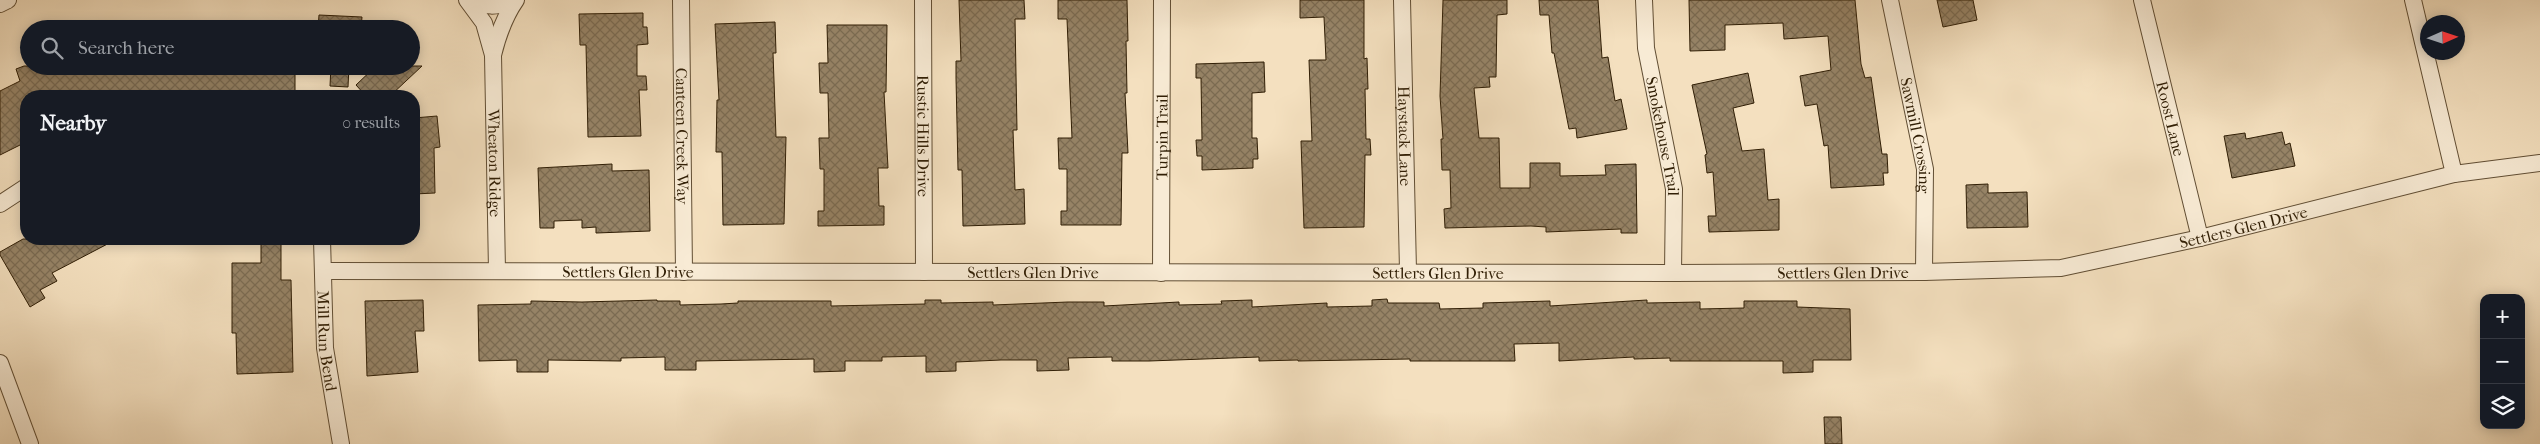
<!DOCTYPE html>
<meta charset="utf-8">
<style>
:root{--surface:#171b24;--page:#20242c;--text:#f1f3f6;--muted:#9ea1a6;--line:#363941}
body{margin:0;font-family:"IM FELL French Canon",serif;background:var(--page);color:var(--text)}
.controls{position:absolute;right:15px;bottom:15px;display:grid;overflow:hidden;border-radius:10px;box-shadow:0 2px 12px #0003}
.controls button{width:45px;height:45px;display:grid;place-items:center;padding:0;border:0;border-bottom:1px solid var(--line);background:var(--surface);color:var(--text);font:25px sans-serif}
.compass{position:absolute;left:2420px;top:15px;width:45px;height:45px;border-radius:50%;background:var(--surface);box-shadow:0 2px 12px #0003;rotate:87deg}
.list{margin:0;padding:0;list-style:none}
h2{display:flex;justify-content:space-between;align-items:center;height:65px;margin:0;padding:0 20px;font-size:21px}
h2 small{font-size:16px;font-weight:400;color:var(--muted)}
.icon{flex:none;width:28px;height:28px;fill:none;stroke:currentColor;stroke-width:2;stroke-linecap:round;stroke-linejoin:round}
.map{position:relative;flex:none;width:2540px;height:444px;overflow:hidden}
.search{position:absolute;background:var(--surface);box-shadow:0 2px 12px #0003;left:20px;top:20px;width:400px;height:55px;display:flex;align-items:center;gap:12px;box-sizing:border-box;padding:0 18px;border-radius:28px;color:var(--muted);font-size:19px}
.panel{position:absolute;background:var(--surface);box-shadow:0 2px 12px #0003;left:20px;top:90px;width:400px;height:155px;border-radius:20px}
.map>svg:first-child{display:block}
.building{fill:url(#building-cross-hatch);stroke:#301e05}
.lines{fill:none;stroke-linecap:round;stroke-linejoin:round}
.minor-casing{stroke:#614e34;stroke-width:18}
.minor{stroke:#f8ebd5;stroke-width:16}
.labels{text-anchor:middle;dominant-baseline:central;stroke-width:4.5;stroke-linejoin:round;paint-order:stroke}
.street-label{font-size:16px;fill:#301e05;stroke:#f8ebd5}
</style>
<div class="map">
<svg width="2540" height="444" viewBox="0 0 2540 444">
<defs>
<pattern id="building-cross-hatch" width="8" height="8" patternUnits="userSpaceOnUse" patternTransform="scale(1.25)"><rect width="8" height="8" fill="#968366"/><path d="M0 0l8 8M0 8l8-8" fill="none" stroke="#7b6b52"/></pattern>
</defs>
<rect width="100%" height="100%" fill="#f4e0bf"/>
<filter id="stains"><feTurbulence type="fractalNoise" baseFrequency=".004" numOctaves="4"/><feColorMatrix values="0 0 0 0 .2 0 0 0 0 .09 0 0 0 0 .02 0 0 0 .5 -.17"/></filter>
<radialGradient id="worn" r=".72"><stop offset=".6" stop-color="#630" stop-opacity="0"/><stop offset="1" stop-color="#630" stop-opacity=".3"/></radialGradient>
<path class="building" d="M959 0H1024L1025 19H1015L1017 130H1013L1015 190 1024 189 1025 224 963 226 962 170H958L956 78V61H961Z
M1058 0H1127L1128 41H1126L1127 93H1125L1128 153H1122L1121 225H1061V211H1067V169H1059L1058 138H1072L1067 19H1058Z
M1300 0H1364V59L1367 58 1368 89H1365L1366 139H1370L1371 155H1365L1364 227 1304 228 1301 141H1312L1309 60H1326L1324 17 1300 18Z
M1443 0H1507V14L1497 15 1496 77H1489L1490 87 1474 88 1479 138H1499L1500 188H1530V163H1560V176L1606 175 1605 165 1636 164 1637 233H1621V229L1546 232V227L1531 226 1445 228 1444 209 1451 208 1450 170H1442L1441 139H1443L1440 96Z
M1539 0H1598L1602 58 1608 57 1615 101 1621 99 1627 129 1577 138 1576 128 1569 129 1554 53H1552L1549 15H1540Z
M1689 0H1855L1861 64 1865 78 1871 77 1882 154H1887L1888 173H1883L1884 185 1831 188 1828 145 1824 146 1817 104 1805 106 1800 76 1831 70 1828 36 1784 39 1783 23 1725 25V50L1690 51Z
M1937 0H1973L1977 20 1943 27Z
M643 13V27H647L648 44 637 45V76H646L647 90H639L641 136 588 137 586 45H580L579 14Z
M319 15 362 17 361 29H318Z
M775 22 776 53H773L776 137H786L784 224 723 225 722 152H716L717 100H719L715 24Z
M827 25H887L886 92H884L888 168H878L879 206H884V225L818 226V211H824V169H820L819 138H829L828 93H820L819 63H828Z
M1264 62 1265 92 1252 93V138H1257L1258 159H1253V168L1202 170V156H1197L1196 140H1202L1201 78H1196V64Z
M24 66H295V93L255 94V96H26V142L0 155V91L20 81 16 69Z
M331 66H349L348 87 330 86Z
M376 66H422L390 96H366L356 85Z
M1748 73 1754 103 1733 108 1742 151 1764 149 1768 200 1779 199V230L1709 232 1708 216H1716L1713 172 1707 173 1705 155 1707 154 1692 85Z
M437 116 440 147 434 148 435 193 414 194V118Z
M2282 132 2285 145 2290 143 2295 166 2232 178 2224 136 2245 133 2246 139Z
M612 164V171L649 170 650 231 596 233V227L582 228V220L554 221V228H540L538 168Z
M1988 184V193L2027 192 2028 227 1967 228 1966 185Z
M23 239H117L52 273 57 281 40 290 45 298 30 307 0 255V252Z
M261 239H281V280H291L293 372 237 374 236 333H232V263H261Z
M1387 299 1388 303H1439L1440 309 1483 308V303L1550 301V306L1647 300V303L1700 302V309L1744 308V301H1797V307L1850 309 1851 360H1813V372L1783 373V361H1670V358L1634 359V357L1559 361V343L1514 344 1515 361H1410V359L1298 361V360L1259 361V357L1149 361H1112V357L1068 358 1069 370 1037 371V360H1001L956 362V371L926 372V356L882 357V361H845V371L814 372V359L696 361V370H665V357L621 358V361L548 360V372H517V360L479 361 478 305 531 304V301L582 302 657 300V301H680V305L721 304 738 303V301H831V306L925 304V300H941V303L993 302V305L1068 302H1104V306L1179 302V305L1222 304 1221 301 1252 300V307L1327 303V307L1372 306V300Z
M423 300 424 331H415L418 372 367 376 365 301Z
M1824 417H1841L1842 444H1825Z"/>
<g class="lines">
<defs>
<g id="minor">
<path id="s1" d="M467 0 484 23 493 55 497 271"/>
<path d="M470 0C483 7 499 8 512 0"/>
<path id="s2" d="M681 0 684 272"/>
<path id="s3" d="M923 0 924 272"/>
<path id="s4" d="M1402 0 1408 271"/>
<path id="s5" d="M1644 0 1646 48 1674 189 1673 273"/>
<path id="s6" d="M1890 0 1925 169 1924 272"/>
<path id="s7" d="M2142 0 2200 238"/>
<path d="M2413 0 2454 174"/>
<path d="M0 4 8 0"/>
<path d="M493 55C498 35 504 17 516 0"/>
<path d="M0 204 26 187"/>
<path id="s8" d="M322 239 325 348 341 444"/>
<path id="s9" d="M323 271 1673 273 1924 272 2061 268 2200 238 2454 174 2540 163"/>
<path id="s10" d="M1161 273 1162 0"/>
<path d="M0 363 30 444"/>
</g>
</defs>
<use href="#minor" class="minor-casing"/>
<use href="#minor" class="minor"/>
</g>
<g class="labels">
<g class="street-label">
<text stroke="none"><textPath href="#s7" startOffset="122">Roost Lane</textPath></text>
<text stroke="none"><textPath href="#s6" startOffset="138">Sawmill Crossing</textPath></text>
<text stroke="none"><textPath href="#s2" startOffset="136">Canteen Creek Way</textPath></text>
<text stroke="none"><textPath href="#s3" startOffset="136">Rustic Hills Drive</textPath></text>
<text stroke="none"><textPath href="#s4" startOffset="136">Haystack Lane</textPath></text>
<text stroke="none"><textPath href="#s5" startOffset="138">Smokehouse Trail</textPath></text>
<text stroke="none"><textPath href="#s10" startOffset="136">Turpin Trail</textPath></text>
<text stroke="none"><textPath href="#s1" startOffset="170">Wheaton Ridge</textPath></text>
<text stroke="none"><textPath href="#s9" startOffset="1925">Settlers Glen Drive</textPath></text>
<text stroke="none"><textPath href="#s9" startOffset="305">Settlers Glen Drive</textPath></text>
<text stroke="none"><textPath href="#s9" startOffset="1115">Settlers Glen Drive</textPath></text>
<text stroke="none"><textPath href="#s9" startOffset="1520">Settlers Glen Drive</textPath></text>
<text stroke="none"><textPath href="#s9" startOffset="710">Settlers Glen Drive</textPath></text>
<text stroke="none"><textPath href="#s8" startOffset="102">Mill Run Bend</textPath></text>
</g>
</g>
<rect width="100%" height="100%" filter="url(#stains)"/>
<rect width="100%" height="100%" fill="url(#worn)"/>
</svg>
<div class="controls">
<button>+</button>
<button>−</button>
<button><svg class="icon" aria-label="layers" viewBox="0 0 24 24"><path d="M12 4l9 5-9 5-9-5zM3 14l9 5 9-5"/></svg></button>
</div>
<svg class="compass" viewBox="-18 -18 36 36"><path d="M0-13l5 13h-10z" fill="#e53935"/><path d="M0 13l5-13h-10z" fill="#9ea1a6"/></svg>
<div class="search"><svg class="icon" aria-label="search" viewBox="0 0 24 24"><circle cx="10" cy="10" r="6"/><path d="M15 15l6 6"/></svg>Search here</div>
<section class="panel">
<h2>Nearby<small>0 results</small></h2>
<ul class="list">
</ul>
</section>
</div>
